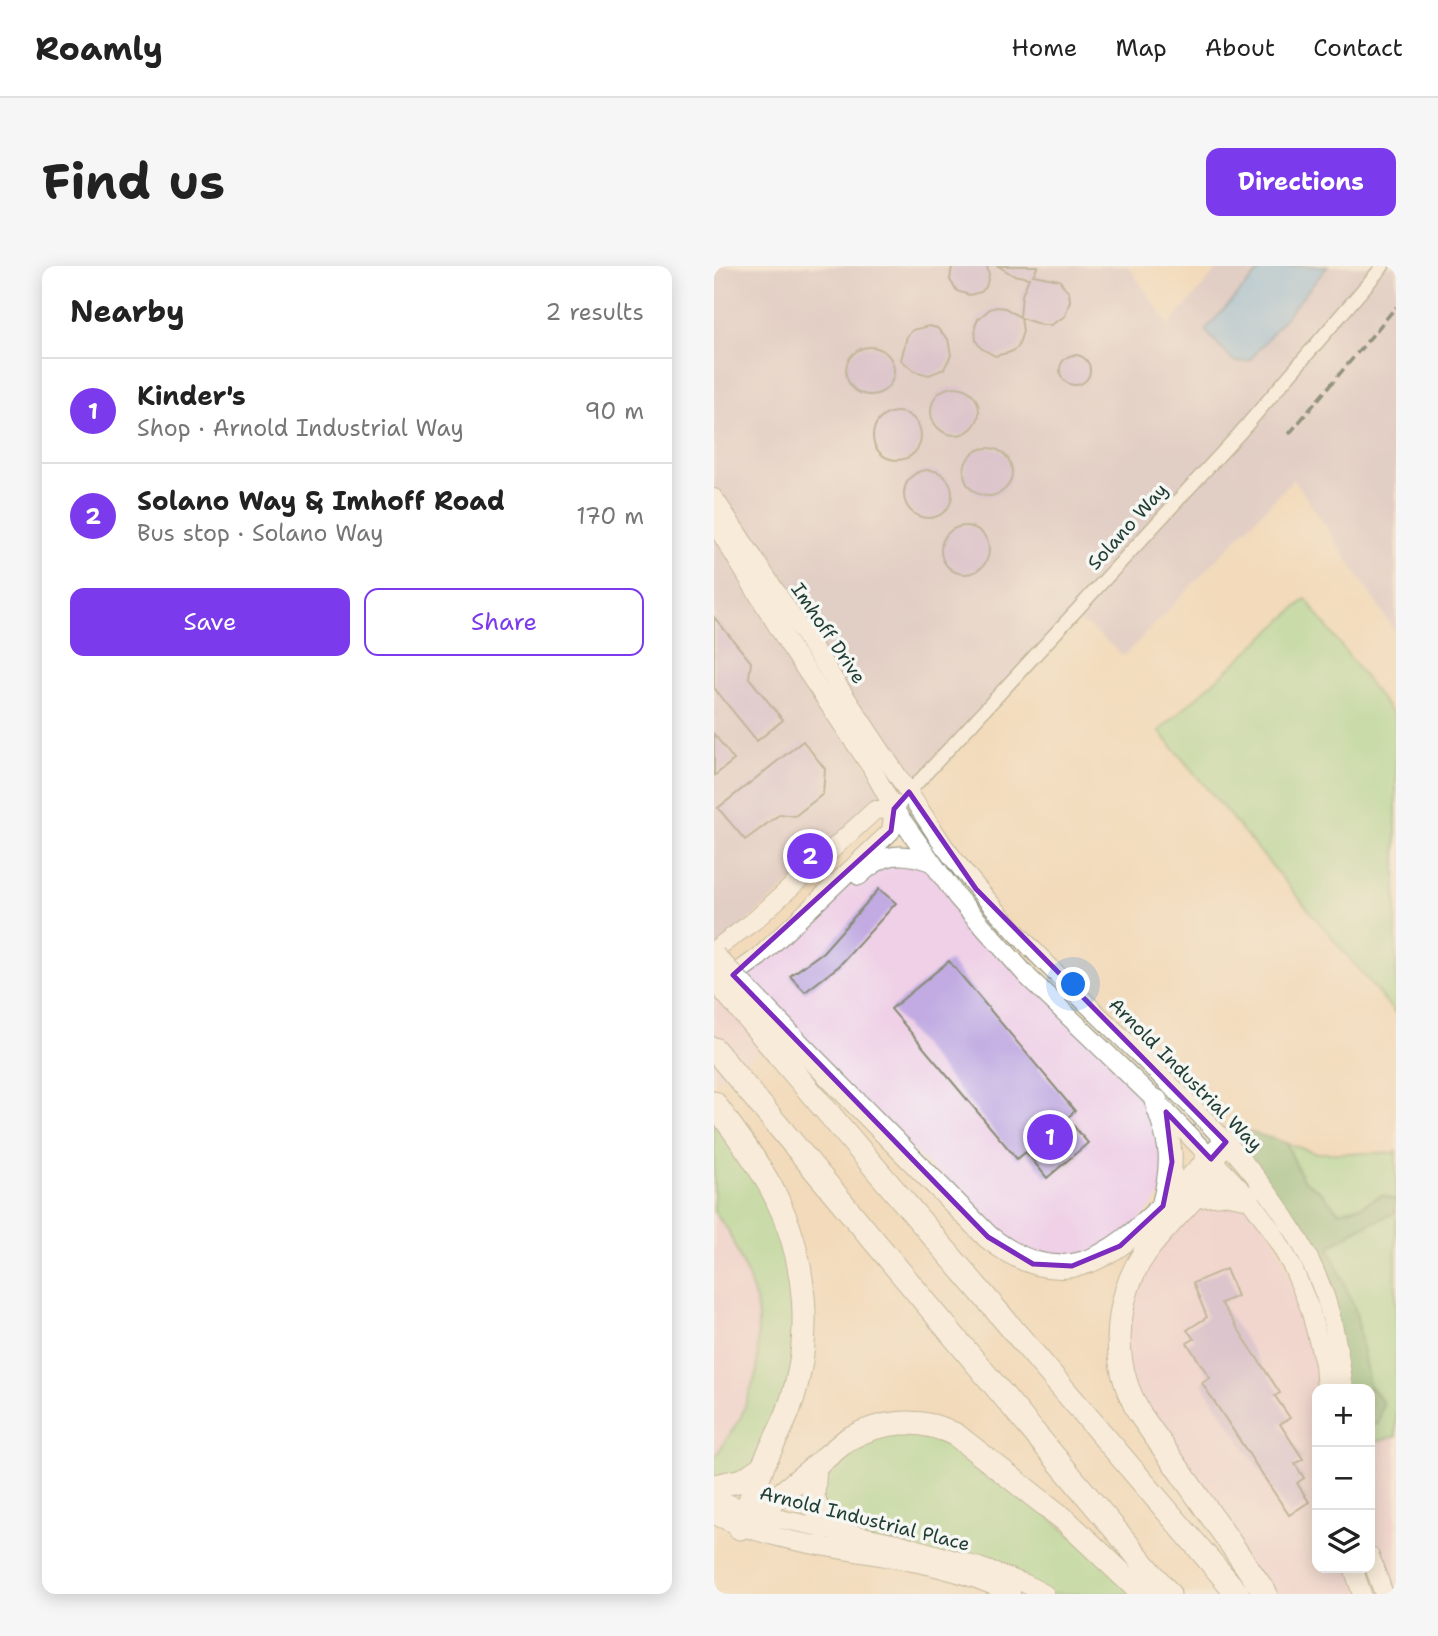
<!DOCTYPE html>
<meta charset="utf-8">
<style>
:root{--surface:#fff;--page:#f6f6f6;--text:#222;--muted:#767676;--line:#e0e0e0;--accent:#7c3aed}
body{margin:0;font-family:"Shantell Sans",sans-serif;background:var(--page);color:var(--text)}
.controls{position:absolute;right:21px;bottom:21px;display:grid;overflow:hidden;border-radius:14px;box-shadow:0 4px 18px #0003}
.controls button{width:63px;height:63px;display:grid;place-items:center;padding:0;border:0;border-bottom:2px solid var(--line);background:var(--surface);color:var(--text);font:35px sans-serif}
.you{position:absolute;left:360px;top:719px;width:24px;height:24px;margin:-18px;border:5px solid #fff;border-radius:50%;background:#1a73e8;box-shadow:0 0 0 10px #1a73e833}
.badge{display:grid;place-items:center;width:46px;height:46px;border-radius:50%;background:var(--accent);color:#fff;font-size:23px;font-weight:700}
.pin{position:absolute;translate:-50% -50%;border:4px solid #fff;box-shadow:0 2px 7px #0006}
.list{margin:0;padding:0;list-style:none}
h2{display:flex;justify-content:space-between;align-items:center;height:91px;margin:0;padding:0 28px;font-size:30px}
h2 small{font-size:23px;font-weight:400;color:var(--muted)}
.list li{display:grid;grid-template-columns:46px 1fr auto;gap:21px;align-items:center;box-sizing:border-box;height:105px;padding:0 28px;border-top:2px solid var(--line)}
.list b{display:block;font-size:26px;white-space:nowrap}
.list p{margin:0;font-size:23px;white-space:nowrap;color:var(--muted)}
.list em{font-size:23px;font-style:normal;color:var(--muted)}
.actions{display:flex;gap:14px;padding:21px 28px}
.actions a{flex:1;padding:16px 0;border:2px solid var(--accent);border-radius:14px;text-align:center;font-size:24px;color:var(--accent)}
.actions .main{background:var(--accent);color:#fff}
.icon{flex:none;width:38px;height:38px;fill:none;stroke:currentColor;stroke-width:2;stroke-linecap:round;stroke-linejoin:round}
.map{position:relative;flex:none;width:682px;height:1328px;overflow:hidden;border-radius:14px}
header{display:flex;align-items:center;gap:42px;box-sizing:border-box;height:98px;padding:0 35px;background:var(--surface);border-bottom:2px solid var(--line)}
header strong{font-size:33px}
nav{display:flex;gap:38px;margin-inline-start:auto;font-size:24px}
.intro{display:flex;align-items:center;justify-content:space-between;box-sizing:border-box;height:168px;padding:0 42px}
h1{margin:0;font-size:49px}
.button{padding:18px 32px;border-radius:14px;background:var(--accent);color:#fff;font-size:24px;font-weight:700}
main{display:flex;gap:42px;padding:0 42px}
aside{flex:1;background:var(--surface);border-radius:14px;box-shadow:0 4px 18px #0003}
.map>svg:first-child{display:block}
.built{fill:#efd0e6}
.industrial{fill:#cdbed2}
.green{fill:#97dc94;stroke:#5b8c64;stroke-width:2}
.forest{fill:#79bc7e;stroke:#4c7c59;stroke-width:2}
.water{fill:#78b8ec;stroke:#4c7a90;stroke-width:2}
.building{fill:#c1abe2}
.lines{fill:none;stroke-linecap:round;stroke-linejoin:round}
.street-casing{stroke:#888c77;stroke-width:15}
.secondary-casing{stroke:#888c77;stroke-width:20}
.highway-casing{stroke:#888c77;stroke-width:25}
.street{stroke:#fff;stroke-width:12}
.secondary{stroke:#fff;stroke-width:18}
.highway{stroke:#fff;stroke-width:23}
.rail{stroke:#1f3d34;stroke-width:3.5;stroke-dasharray:10 5;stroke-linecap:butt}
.highway-bridge-casing{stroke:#888c77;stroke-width:25;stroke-linecap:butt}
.highway-bridge{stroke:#fff;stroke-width:23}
.marked{fill:none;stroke:#7b2cbf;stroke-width:5;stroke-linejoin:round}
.labels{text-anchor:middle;stroke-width:7;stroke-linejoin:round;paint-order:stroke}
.street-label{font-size:19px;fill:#1f3d34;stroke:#f6f6f2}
</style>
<header>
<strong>Roamly</strong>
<nav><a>Home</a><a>Map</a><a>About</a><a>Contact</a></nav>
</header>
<div class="intro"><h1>Find us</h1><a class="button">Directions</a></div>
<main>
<aside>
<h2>Nearby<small>2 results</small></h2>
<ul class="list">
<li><span class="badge">1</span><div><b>Kinder's</b><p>Shop · Arnold Industrial Way</p></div><em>90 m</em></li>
<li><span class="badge">2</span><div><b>Solano Way &amp; Imhoff Road</b><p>Bus stop · Solano Way</p></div><em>170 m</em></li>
</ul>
<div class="actions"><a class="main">Save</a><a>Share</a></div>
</aside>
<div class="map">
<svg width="682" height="1328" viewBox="0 0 682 1328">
<rect width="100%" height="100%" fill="#f6f6f2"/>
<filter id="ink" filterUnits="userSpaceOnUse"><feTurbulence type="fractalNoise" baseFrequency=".0143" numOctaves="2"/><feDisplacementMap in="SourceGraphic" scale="14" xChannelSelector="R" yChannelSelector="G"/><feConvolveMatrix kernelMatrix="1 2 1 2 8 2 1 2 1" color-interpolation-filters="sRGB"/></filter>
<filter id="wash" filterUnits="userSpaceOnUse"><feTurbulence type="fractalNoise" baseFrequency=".00686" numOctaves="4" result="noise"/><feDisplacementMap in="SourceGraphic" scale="28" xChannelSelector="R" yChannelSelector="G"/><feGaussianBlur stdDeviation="1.57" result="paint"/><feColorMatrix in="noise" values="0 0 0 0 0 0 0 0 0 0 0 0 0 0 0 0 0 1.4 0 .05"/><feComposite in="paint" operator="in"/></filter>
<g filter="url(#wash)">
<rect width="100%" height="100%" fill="#f2daba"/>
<!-- built -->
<path class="built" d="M198,589L442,835L454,920L406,980L319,998L74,767L0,816V723L92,657L161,596Z
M483,930L534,931L557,963L610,1098L603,1123V1302H639L648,1328H552L412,1117L418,1012Z
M0,946L14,964L34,1011L42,1035L44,1053L43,1105L27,1151L0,1193Z
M682,1170V1328H670L656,1290V1177Z"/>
<!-- industrial -->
<path class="industrial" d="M0,0H414L455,59L506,0H682V367L580,213L410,390L374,360L356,353L195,526L0,232Z
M0,256L180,543L161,544L0,684Z"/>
<!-- green -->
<path class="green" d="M592,333L682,453V748L445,465Z
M0,837L62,932L90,1066L48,1201L0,1220V1193L27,1151L43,1106L44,1053L42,1035L34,1011L14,964L0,946Z
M572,877L601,887H680L682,885V934L668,929L647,940L625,946L606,925L589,914Z
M682,943V1170L656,1177V1160L664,1158L669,1137L655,1119L647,1084L615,981L642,964L680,947Z
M224,1160L429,1328H331L110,1261L101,1202L134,1173Z"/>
<!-- forest -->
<path class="forest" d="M525,862L572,877L589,914L606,925L625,946L647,940L668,929L682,934L680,947L642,964L615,981L642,1046L655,1119L669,1137L664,1158L656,1160V1123H630L624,1079L583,971L512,876Z"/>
<!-- water -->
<path class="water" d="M550,0H614L536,94L528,96L519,95L491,64Z"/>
<g id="blocks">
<!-- building -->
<path class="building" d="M238,0H273L275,9L272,21L267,26L255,29L243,25L236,14Z
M284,0H324L319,9L345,14L355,27L356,35L351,50L337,59H328L307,52L309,65L304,81L297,86L281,90L267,82L262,75L261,60L264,53L276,43L283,41L291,42L306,51L308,29L315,12L299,9Z
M215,60L223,62L234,73L237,89L230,103L215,109L200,105L187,94L193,70L199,64Z
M132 105a24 24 0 1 1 48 0a24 24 0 1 1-48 0Z
M346 104a15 15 0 1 1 30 0a15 15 0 1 1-30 0Z
M217 145a24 24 0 1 1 48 0a24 24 0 1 1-48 0Z
M159 170a24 24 0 1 1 48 0a24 24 0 1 1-48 0Z
M250 206a24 24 0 1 1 48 0a24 24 0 1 1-48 0Z
M190 228a24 24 0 1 1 48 0a24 24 0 1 1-48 0Z
M227 284a24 24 0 1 1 48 0a24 24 0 1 1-48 0Z
M0,351L37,396L35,412L69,454L43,475L0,422Z
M0,468L20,494L0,510Z
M89,475L111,503L109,528L81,550L66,548L31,574L4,542Z
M165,623L182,637L125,700L91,726L76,710L109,686Z
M235,695L361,845L353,852L374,877L333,912L312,886L303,893L177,743Z
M512,1003L523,1030L507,1037L566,1127L561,1130L576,1152L566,1158L589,1193L581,1198L590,1212L583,1217L595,1236L575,1249L488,1117L496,1112L473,1077L480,1073L473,1064L493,1051L479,1017Z"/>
</g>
</g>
<g filter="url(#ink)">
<use href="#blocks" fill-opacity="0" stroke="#888c77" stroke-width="2"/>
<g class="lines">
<!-- street casing -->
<g class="street-casing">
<path id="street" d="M195,526L525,168L669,0"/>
</g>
<!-- secondary casing -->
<g class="secondary-casing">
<path id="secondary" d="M0,232L230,580C289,660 362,727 433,796C503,865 577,935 611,1030C621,1060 626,1092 630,1123
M0,256L75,379L157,501L180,543L243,631L314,711L442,835L534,931L557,963L579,1002L596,1043L610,1098L612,1123
M145,610C169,588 185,584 217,596
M0,684L40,655L161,544L180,543
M10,716L45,691L177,565L180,543L183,539
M0,1232L42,1248L183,1277L265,1301L312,1318L331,1328
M0,1249C93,1293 208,1281 297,1328
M656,1290L670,1328
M639,1302L648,1328"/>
</g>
<!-- highway casing -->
<g class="highway-casing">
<path id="highway" d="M81,775L274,971C346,1028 395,995 451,938C471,918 492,898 512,876
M0,783L455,1328
M64,788L524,1328
M442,835C458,878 461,895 449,940
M0,837C22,868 45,897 62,931C94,996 99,1075 75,1143C68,1163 56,1182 48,1202C40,1221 34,1242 26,1262
M503,903C482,932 455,955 433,984C406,1020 398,1075 412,1117C415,1127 420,1137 425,1147L552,1328
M483,930L512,927L534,931
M101,1202L99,1230L110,1261
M0,1220L29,1214L48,1201
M26,1262L134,1173C167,1155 207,1150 242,1169L351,1254L429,1328"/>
</g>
<!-- street -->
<use href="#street" class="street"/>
<!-- secondary -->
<use href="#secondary" class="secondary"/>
<!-- highway -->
<use href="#highway" class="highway"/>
<!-- rail -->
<path class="rail" d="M575,168L682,41"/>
<!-- highway-bridge casing -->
<g class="highway-bridge-casing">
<path id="highway-bridge" d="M0,691L81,775
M0,711L64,788"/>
</g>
<!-- highway-bridge -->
<use href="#highway-bridge" class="highway-bridge"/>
</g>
</g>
<!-- marked area -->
<path d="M0 0H682V1328H0ZM195,526L262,623L512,876L497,893L452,846L458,896L449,940L406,980L358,1000L319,998L274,971L19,709L177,565L180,543Z" fill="#f2daba" fill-opacity=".55" fill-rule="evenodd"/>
<path class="marked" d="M195,526L262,623L512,876L497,893L452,846L458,896L449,940L406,980L358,1000L319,998L274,971L19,709L177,565L180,543Z"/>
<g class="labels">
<!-- street labels -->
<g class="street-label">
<text transform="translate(413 260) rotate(-48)" y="7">Solano Way</text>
<text transform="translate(115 367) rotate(56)" y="7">Imhoff Drive</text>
<text transform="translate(472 808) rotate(45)" y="7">Arnold Industrial Way</text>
<text transform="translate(151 1252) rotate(14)" y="7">Arnold Industrial Place</text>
</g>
</g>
</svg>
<div class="controls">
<button>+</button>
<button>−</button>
<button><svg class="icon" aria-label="layers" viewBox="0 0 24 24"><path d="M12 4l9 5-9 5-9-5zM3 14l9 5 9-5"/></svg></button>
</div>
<div class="you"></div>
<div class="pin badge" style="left:336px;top:871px">1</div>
<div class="pin badge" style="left:96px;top:590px">2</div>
</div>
</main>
